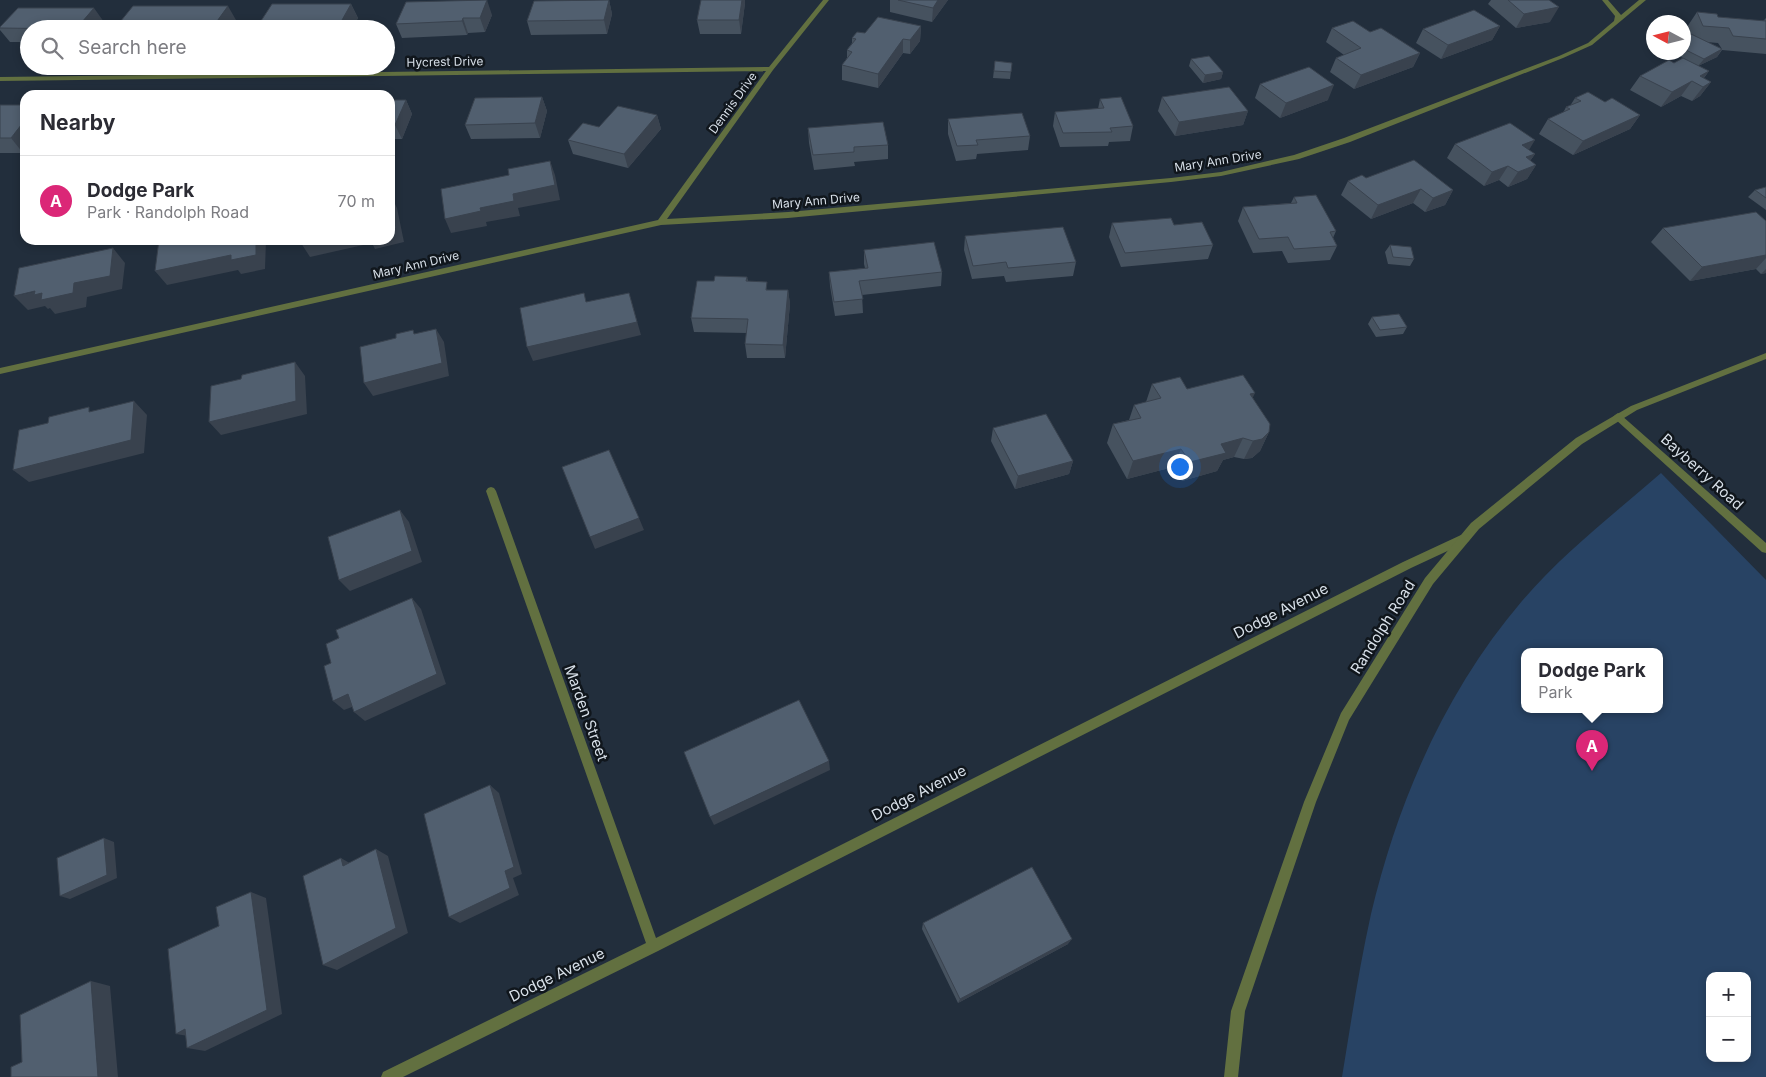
<!DOCTYPE html>
<meta charset="utf-8">
<style>
:root{--surface:#fff;--page:#f2f2f3;--text:#2b2b33;--muted:#7c7c81;--line:#e1e1e2;--accent:#db2777}
body{margin:0;font-family:Inter,sans-serif;background:var(--page);color:var(--text)}
.controls{position:absolute;right:15px;bottom:15px;display:grid;overflow:hidden;border-radius:10px;box-shadow:0 2px 8px #0003}
.controls button{width:45px;height:45px;display:grid;place-items:center;padding:0;border:0;border-bottom:1px solid var(--line);background:var(--surface);color:var(--text);font:25px sans-serif}
.compass{position:absolute;left:1646px;top:15px;width:45px;height:45px;border-radius:50%;background:var(--surface);box-shadow:0 2px 8px #0003;rotate:277deg}
.you{position:absolute;left:1179px;top:466px;width:18px;height:18px;margin:-12px;border:4px solid #fff;border-radius:50%;background:#1a73e8;box-shadow:0 0 0 8px #1a73e833}
.badge{display:grid;place-items:center;width:32px;height:32px;border-radius:50%;background:var(--accent);color:#fff;font-size:16px;font-weight:700}
.pin{position:absolute;translate:-50% -41px;filter:drop-shadow(0 1px 2px #0008)}
.pin::after{content:'';position:absolute;top:26px;width:18px;height:15px;background:inherit;clip-path:polygon(0 0,100% 0,50% 100%)}
.popup{position:absolute;left:1521px;top:648px;width:142px;height:65px;box-sizing:border-box;display:grid;place-content:center;border-radius:10px;background:var(--surface);filter:drop-shadow(0 1px 4px #0005);font-size:16px;white-space:nowrap;color:var(--muted)}
.popup b{font-size:19px;color:var(--text)}
.popup::after{content:'';position:absolute;left:50%;top:100%;margin-left:-10px;border:10px solid transparent;border-top-color:var(--surface)}
.list{margin:0;padding:0;list-style:none}
h2{display:flex;justify-content:space-between;align-items:center;height:65px;margin:0;padding:0 20px;font-size:21px}
h2 small{font-size:16px;font-weight:400;color:var(--muted)}
.list li{display:grid;grid-template-columns:32px 1fr auto;gap:15px;align-items:center;box-sizing:border-box;height:90px;padding:0 20px;border-top:1px solid var(--line)}
.list b{display:block;font-size:19px;white-space:nowrap}
.list p{margin:0;font-size:16px;white-space:nowrap;color:var(--muted)}
.list em{font-size:16px;font-style:normal;color:var(--muted)}
.icon{flex:none;width:28px;height:28px;fill:none;stroke:currentColor;stroke-width:2;stroke-linecap:round;stroke-linejoin:round}
.map{position:relative;flex:none;width:1766px;height:1077px;overflow:hidden}
.search{position:absolute;background:var(--surface);box-shadow:0 2px 8px #0003;left:20px;top:20px;width:375px;height:55px;display:flex;align-items:center;gap:12px;box-sizing:border-box;padding:0 18px;border-radius:28px;color:var(--muted);font-size:19px}
.panel{position:absolute;background:var(--surface);box-shadow:0 2px 8px #0003;left:20px;top:90px;width:375px;height:155px;border-radius:15px}
.map>svg:first-child{display:block}
.green{fill:#284364;fill-rule:evenodd}
.lines{fill:none;stroke-linecap:round;stroke-linejoin:round}
.minor{fill:#627040;fill-rule:evenodd}
.tertiary{fill:#627040;fill-rule:evenodd}
.wall{fill:#46525f;fill-rule:evenodd}
.shaded-wall{fill:#39424e}
.building{fill:#515f6f;stroke:#39424e}
.labels{text-anchor:middle;stroke-width:5;stroke-linejoin:round;paint-order:stroke}
.far-street-label{font-size:12px;fill:#d7dfe8;stroke:#10161c}
.street-label{font-size:15px;fill:#d7dfe8;stroke:#10161c}
</style>
<div class="map">
<svg width="1766" height="1077" viewBox="0 0 1766 1077">
<rect width="100%" height="100%" fill="#222e3c"/>
<!-- green -->
<path class="green" d="M1661,473L1766,580V1077H1342C1351,1022 1359,968 1371,914C1398,800 1446,690 1522,601C1563,553 1614,514 1661,473ZM1524,652H1660V710H1524ZM1710,976H1747V1058H1710Z"/>
<g class="lines">
<!-- minor -->
<path class="minor" d="M823,0H829L773,70L667,219L788,212L1171,178L1221,172L1294,155L1344,138L1559,56L1588,43L1614,21L1615,16L1602,0H1608L1621,15L1639,0H1646L1592,45L1563,58L1350,142L1299,159L1221,176L1171,182L788,218L661,225L0,374V368L658,220L766,71L0,81V77L769,67Z
M1618,413L1621,415L1766,543V553L1762,552L1615,419L1613,417L1615,415Z
M491,487L494,488L496,491L656,938L1403,562L1461,535H1469L1470,538L1469,541L1411,568L658,951L403,1077H381L383,1072L646,943L486,491L488,488Z"/>
<!-- tertiary -->
<path class="tertiary" d="M1766,353V359L1637,410L1582,444L1479,529L1433,584L1349,720L1316,802L1245,1011L1238,1077H1224L1231,1011L1304,802L1341,713L1425,578L1471,523L1576,438L1631,406Z"/>
</g>
<!-- wall -->
<path class="wall" d="M609,0L612,14L607,34L531,35L527,21Z
M890,0H948L932,22L890,12Z
M1491,0H1549L1550,22L1516,28L1488,4Z
M745,3L741,34H700L697,20Z
M351,4L358,18L352,29H261L259,24Z
M1697,12L1718,17L1763,21L1766,18V54L1722,50L1717,57L1698,66L1709,71L1704,78L1711,82L1700,96L1692,101L1681,96L1661,107L1630,90L1640,76L1674,63L1683,58L1671,52H1684V38L1690,34L1687,27ZM1706,42L1718,43L1722,49Z
M492,15L485,32L468,33L467,35L402,38L396,24Z
M236,20L230,29H117L116,27Z
M104,22L98,29H29V42H10L0,30V27Z
M921,26L920,41L910,54L903,53L878,88L842,80V65L847,58V50L852,43V38L865,33Z
M1500,26L1492,40L1441,59L1416,43L1423,29Z
M1332,28L1370,32L1420,53L1413,67L1354,89L1330,72L1336,58L1344,55L1326,42Z
M1191,59L1223,72L1221,79L1203,83L1189,66Z
M995,61L1012,63L1010,79L993,78Z
M1260,84L1328,100L1280,118L1255,98Z
M542,97L547,111L540,138L471,139L465,125Z
M1162,97L1248,111L1243,125L1175,136L1158,111Z
M1575,98L1605,102L1640,115L1630,129L1573,155L1539,134L1548,119L1563,113L1566,107L1570,106Z
M1100,99L1133,126L1130,141L1109,142L1108,146L1060,147L1053,126L1055,112L1098,109Z
M390,100H406L412,114L402,139H390Z
M0,105L23,153H0Z
M657,115L661,129L628,168L573,154L568,140L599,127Z
M948,119L1030,136L1028,150L977,154L976,159L956,161L948,134Z
M808,128L888,145V159L854,162L855,166L814,170L809,143Z
M1455,144L1529,150L1535,154L1530,161L1536,165L1527,179L1508,187L1499,180L1484,186L1447,158Z
M1366,178L1453,190L1445,205L1425,212L1413,203L1371,219L1341,195L1348,181Z
M1766,187V210L1748,197L1755,190Z
M1294,197L1336,231L1333,238L1337,246L1330,260L1288,263L1282,251L1253,253L1238,221L1243,207L1291,203Z
M1766,221V273L1761,274L1756,269L1690,281L1651,242L1663,228Z
M1112,223L1174,225L1213,245L1208,259L1121,267L1109,237Z
M965,236L1076,262L1073,276L1006,282L1004,276L972,279L964,250Z
M1390,245L1414,259L1410,266L1388,264L1385,252Z
M864,250L942,272L941,286L862,295L863,313L835,316L830,286L829,272L865,268L864,264Z
M747,277L748,281L768,290H788L790,304L785,358H747L745,344L747,333L694,332L691,318L714,281Z
M1372,317L1407,327L1403,334L1376,337L1368,324Z
M1152,384L1253,398L1269,432L1260,451L1252,458L1244,459L1234,457L1223,460L1217,471L1182,481L1173,467L1127,479L1107,443L1113,424L1129,420L1134,405L1146,402Z
M993,428L1073,461L1069,474L1015,489L991,441Z
M923,923L1068,944L958,1003L922,929Z"/>
<!-- shaded-wall -->
<path class="shaded-wall" d="M487,0L492,15L485,32L480,18Z
M609,0L612,14L607,34L604,20Z
M742,0H745V3L741,34L739,20Z
M938,0H948L932,22L933,8Z
M351,4L358,18L352,29H337Z
M228,6L236,20L230,29H218L215,24Z
M1559,7L1550,22L1516,28L1524,14Z
M94,8L104,22L98,29H76Z
M463,18L468,33L467,35L462,21Z
M186,24L189,29H185L184,27Z
M921,26L920,41L910,54V40Z
M1500,26L1492,40L1441,59L1448,45Z
M903,39V53L878,88V74Z
M1722,49L1717,57L1698,66L1704,59Z
M1420,53L1413,67L1354,89L1361,75Z
M1709,71L1698,85L1700,76Z
M1223,72L1221,79L1203,83L1205,75Z
M1692,81L1681,96L1661,107L1672,92Z
M1711,82L1700,96L1692,101L1703,87Z
M1334,85L1328,100L1280,118L1286,103Z
M542,97L547,111L540,138L535,123Z
M406,100L412,114L402,139L395,125Z
M1248,111L1243,125L1175,136L1179,122Z
M657,115L661,129L628,168L624,154Z
M1640,115L1630,129L1573,155L1583,141Z
M25,120V150L23,153L11,138Z
M1535,140L1526,155L1522,145Z
M1535,154L1525,168L1526,157Z
M550,161L555,175L560,200L518,208L520,216L486,222L487,226L451,233L445,219L513,194Z
M1536,165L1527,179L1508,187L1518,172Z
M1508,166L1499,180L1484,186L1492,172Z
M1421,189L1413,203L1371,219L1378,205Z
M1453,190L1445,205L1425,212L1433,198Z
M390,194L397,208L404,242L375,249L372,243L310,257L301,243L315,240H390Z
M256,240H266L265,269L241,274L238,270L167,285L155,271Z
M113,248L125,263L122,289L87,297L86,307L55,314L50,308L48,309L45,306L28,310L14,296L74,283Z
M1766,255V258L1756,269L1690,281L1702,267Z
M1766,269V273L1761,274Z
M788,290L790,304L785,358L783,345Z
M629,293L641,335L533,361L527,347Z
M436,329L444,342L449,376L373,396L364,383Z
M295,362L305,376L307,414L221,435L209,422Z
M1255,393L1246,412L1250,394Z
M134,401L147,415L144,453L29,482L13,470Z
M1269,432L1260,451L1252,458L1244,459L1253,441Z
M1243,438L1234,457L1223,460L1217,471L1182,481L1190,462L1221,444Z
M1181,449L1173,467L1127,479L1133,461Z
M1073,461L1069,474L1015,489L1018,476Z
M400,510L409,522L422,562L350,591L339,580Z
M639,518L644,530L595,549L590,537Z
M412,598L421,609L446,684L365,721L354,712Z
M348,694L360,704L344,710L333,701Z
M829,761L830,770L714,825L710,817Z
M490,785L499,793L522,874L513,878L519,895L460,923L449,917L505,871Z
M104,838L114,842L117,878L70,899L60,896Z
M376,849L388,856L408,933L337,970L323,965Z
M341,858L353,865L343,866Z
M251,892L266,898L282,1014L205,1051L187,1048Z
M1072,939L1068,944L958,1003L960,999Z
M91,981L110,986L118,1077H98Z
M185,1029L194,1037L176,1034Z"/>
<!-- building -->
<path class="building" d="M487,0L480,18H463L462,21L396,24L406,2Z
M609,0L604,20L527,21L534,1Z
M701,0H742L739,20H697Z
M898,0H938L933,8Z
M1508,0H1549L1559,7L1524,14Z
M272,4H351L337,29H314L317,24H259Z
M133,6H228L215,24H186L184,27H116Z
M18,8H94L76,29L0,28V27Z
M1474,10L1500,26L1448,45L1423,29Z
M1697,12L1717,14L1718,17L1766,21V39L1733,36L1729,28L1703,26Z
M878,17L921,26L910,40L903,39L878,74L842,65L852,52L847,50L856,39L852,38L857,32L865,33Z
M1353,21L1370,32L1381,28L1420,53L1361,75L1336,58L1361,48L1332,28Z
M1691,34L1722,49L1704,59L1684,49V38Z
M1209,56L1223,72L1205,75L1191,59Z
M1683,58L1709,71L1700,76L1711,82L1703,87L1692,81L1672,92L1640,76L1669,60L1674,63Z
M995,61L1012,63L1011,72L994,71Z
M1309,67L1334,85L1286,103L1260,84Z
M1229,87L1248,111L1179,122L1162,97Z
M1588,92L1605,102L1612,98L1640,115L1583,141L1548,119L1570,109L1566,107L1581,101L1575,98Z
M542,97L535,123L465,125L475,98Z
M1121,97L1133,126L1110,128L1112,132L1063,133L1055,112L1104,108L1100,99Z
M390,100H406L395,125H390Z
M0,105H25V115L23,117H25V120L11,138H0Z
M618,106L657,115L624,154L568,140L583,123L599,127Z
M1022,113L1030,136L976,140L978,145L957,146L948,119Z
M883,122L888,145L854,147V152L813,155L808,128Z
M1510,123L1535,140L1522,145L1535,154L1526,157L1536,165L1518,172L1508,166L1492,172L1455,144Z
M1414,160L1453,190L1433,198L1421,189L1378,205L1348,181L1362,175L1366,178Z
M550,161L555,185L513,194L514,201L480,208L481,211L445,219L441,189L509,175L508,169Z
M1766,187V198L1755,190Z
M390,194L396,228L390,229Z
M1316,195L1336,231L1330,232L1337,246L1294,249L1288,237L1259,239L1243,207L1297,203L1294,197Z
M1756,212L1766,221V255L1702,267L1663,228Z
M1171,218L1174,225L1202,222L1213,245L1125,253L1112,223Z
M1063,227L1076,262L1008,268L1006,262L973,266L965,236Z
M159,240H256V255L231,260V255L155,271Z
M301,240H315L301,243Z
M934,242L942,272L859,281L863,299L834,302L829,272L868,268L864,250Z
M1390,245L1411,247L1414,259L1393,257Z
M113,248L110,276L74,283L73,293L41,300L42,293L34,295L35,291L14,296L19,268Z
M715,276L747,277L746,281L767,282L766,290H788L783,345L745,344L748,319L691,318L697,281H714Z
M584,293L586,302L629,293L637,322L527,347L520,308Z
M1399,314L1407,327L1380,330L1372,317Z
M436,329L442,363L364,383L360,347L396,338V334L413,330L414,334Z
M295,362L296,401L209,422L211,386L241,379L242,375Z
M1243,375L1255,393L1250,394L1270,424L1269,432L1262,439L1253,441L1243,438L1221,444L1226,453L1190,462L1181,449L1133,461L1113,424L1141,418L1134,405L1161,398L1152,384L1180,377L1187,389Z
M134,401L131,440L13,470L19,430L48,423L49,417L89,407V412Z
M1046,414L1073,461L1018,476L993,428Z
M609,450L639,518L590,537L562,467Z
M400,510L412,551L339,580L328,537Z
M412,598L437,674L354,712L348,694L333,701L324,666L331,663L326,644L339,638L336,630Z
M799,700L829,761L710,817L684,752Z
M490,785L514,867L505,871L510,888L449,917L424,814Z
M104,838L107,875L60,896L57,858Z
M376,849L396,928L323,965L303,876L341,858L343,866Z
M1032,867L1072,939L960,999L923,923Z
M251,892L267,1010L187,1048L185,1029L176,1034L168,949L219,926L216,907Z
M91,981L98,1077H11V1067L22,1062L20,1015Z"/>
<g class="labels">
<!-- far-street labels -->
<g class="far-street-label">
<text transform="translate(445 62) rotate(-1)" y="4">Hycrest Drive</text>
<text transform="translate(733 103) rotate(-54)" y="4">Dennis Drive</text>
<text transform="translate(1218 161) rotate(-9)" y="4">Mary Ann Drive</text>
<text transform="translate(816 201) rotate(-5)" y="4">Mary Ann Drive</text>
<text transform="translate(416 265) rotate(-13)" y="4">Mary Ann Drive</text>
</g>
<!-- street labels -->
<g class="street-label">
<text transform="translate(1702 472) rotate(42)" y="5">Bayberry Road</text>
<text transform="translate(1281 611) rotate(-27)" y="5">Dodge Avenue</text>
<text transform="translate(1383 627) rotate(-58)" y="5">Randolph Road</text>
<text transform="translate(586 713) rotate(70)" y="5">Marden Street</text>
<text transform="translate(919 793) rotate(-27)" y="5">Dodge Avenue</text>
<text transform="translate(557 975) rotate(-26)" y="5">Dodge Avenue</text>
</g>
</g>
</svg>
<div class="controls">
<button>+</button>
<button>−</button>
</div>
<svg class="compass" viewBox="-18 -18 36 36"><path d="M0-13l5 13h-10z" fill="#e53935"/><path d="M0 13l5-13h-10z" fill="#7c7c81"/></svg>
<div class="you"></div>
<div class="pin badge" style="left:1592px;top:771px">A</div>
<div class="popup"><b>Dodge Park</b>Park</div>
<div class="search"><svg class="icon" aria-label="search" viewBox="0 0 24 24"><circle cx="10" cy="10" r="6"/><path d="M15 15l6 6"/></svg>Search here</div>
<section class="panel">
<h2>Nearby<small></small></h2>
<ul class="list">
<li><span class="badge">A</span><div><b>Dodge Park</b><p>Park · Randolph Road</p></div><em>70 m</em></li>
</ul>
</section>
</div>
